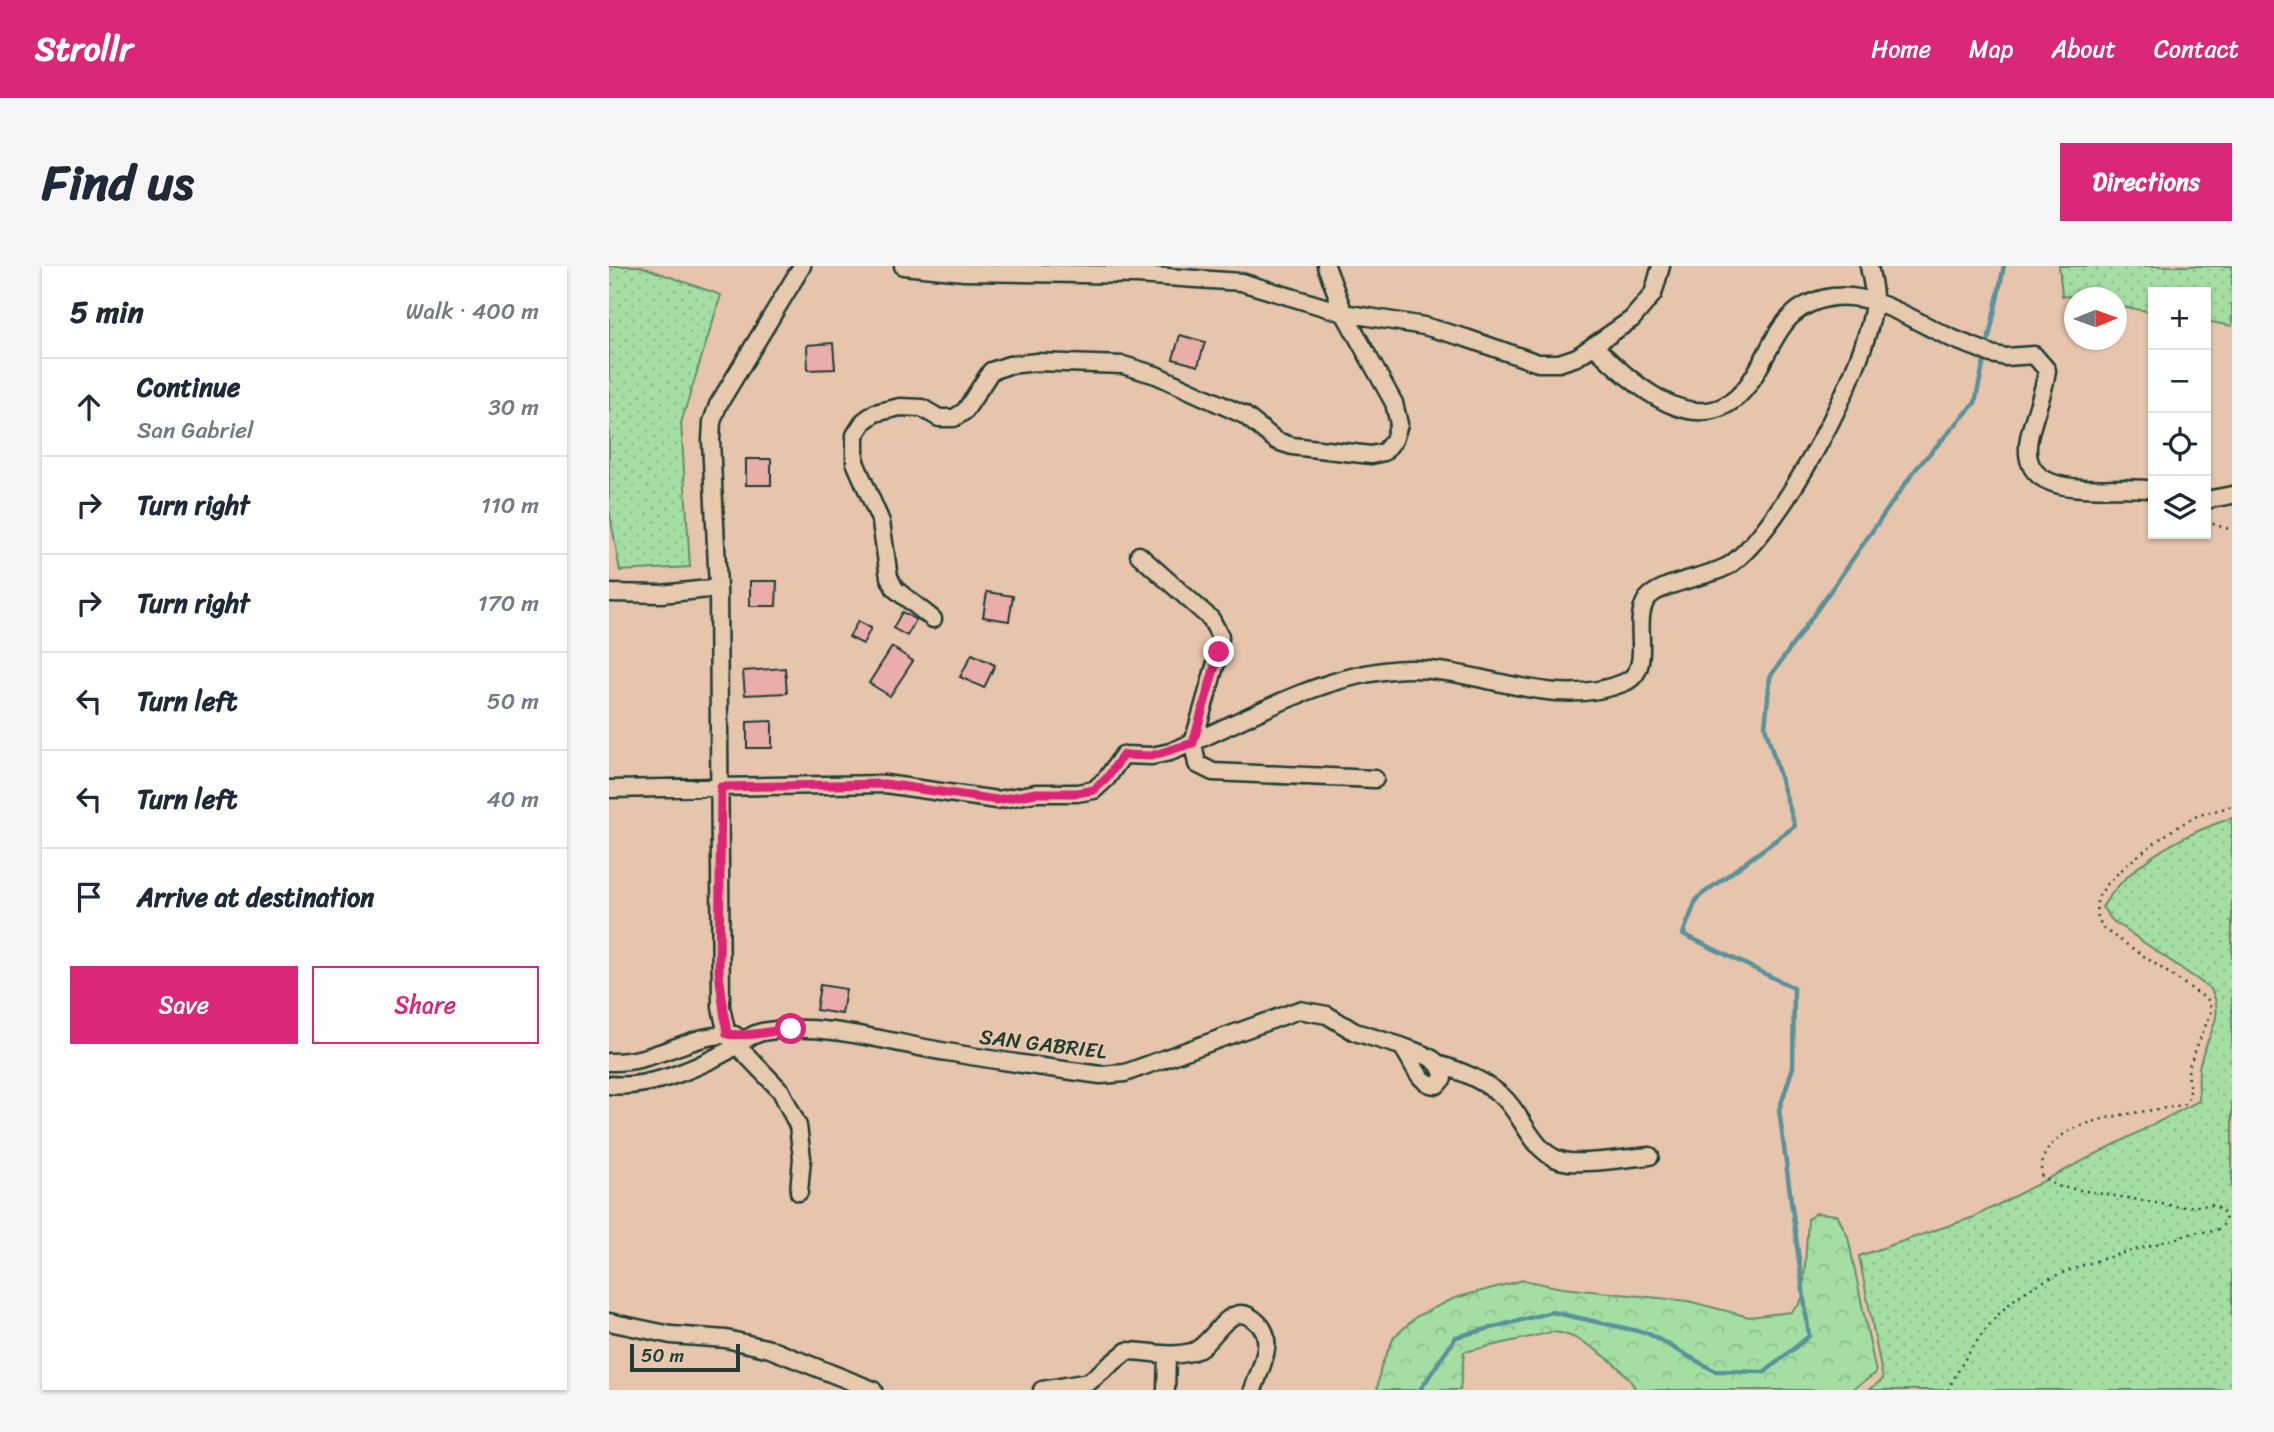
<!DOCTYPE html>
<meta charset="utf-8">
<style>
:root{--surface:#fff;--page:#f6f6f7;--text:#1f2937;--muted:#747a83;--line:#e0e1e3;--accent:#db2777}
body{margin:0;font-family:Sriracha,sans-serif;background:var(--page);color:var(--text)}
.controls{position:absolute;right:21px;top:21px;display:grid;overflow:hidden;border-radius:0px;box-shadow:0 2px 5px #0004}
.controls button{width:63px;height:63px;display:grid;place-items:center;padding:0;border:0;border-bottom:2px solid var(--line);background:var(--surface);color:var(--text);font:35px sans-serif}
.compass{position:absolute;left:1455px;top:21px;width:63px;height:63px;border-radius:50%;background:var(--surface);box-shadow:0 2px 5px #0004;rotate:89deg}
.scale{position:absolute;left:21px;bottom:18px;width:110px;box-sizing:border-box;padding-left:7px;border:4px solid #1f3d34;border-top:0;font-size:19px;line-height:24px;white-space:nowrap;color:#1f3d34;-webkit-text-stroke:5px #e7c9ad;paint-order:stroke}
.stop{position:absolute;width:21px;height:21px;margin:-16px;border:5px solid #db2777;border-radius:50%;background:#fff}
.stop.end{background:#db2777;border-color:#fff;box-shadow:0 2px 7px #0008}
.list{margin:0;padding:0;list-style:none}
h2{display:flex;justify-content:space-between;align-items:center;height:91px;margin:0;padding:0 28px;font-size:30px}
h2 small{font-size:23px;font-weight:400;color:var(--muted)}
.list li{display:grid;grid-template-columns:46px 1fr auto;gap:21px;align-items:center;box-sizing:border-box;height:98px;padding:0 28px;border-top:2px solid var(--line)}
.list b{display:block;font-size:26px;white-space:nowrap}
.list p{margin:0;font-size:23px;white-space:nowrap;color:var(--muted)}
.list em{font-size:23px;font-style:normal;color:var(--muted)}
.actions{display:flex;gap:14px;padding:21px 28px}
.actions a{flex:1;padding:16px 0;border:2px solid var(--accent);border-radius:0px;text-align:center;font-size:24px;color:var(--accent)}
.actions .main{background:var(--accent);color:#fff}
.icon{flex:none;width:38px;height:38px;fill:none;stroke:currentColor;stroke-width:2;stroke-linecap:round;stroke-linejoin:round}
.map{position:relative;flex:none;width:1623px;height:1124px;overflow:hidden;border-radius:0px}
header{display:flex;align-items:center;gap:42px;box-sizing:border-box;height:98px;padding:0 35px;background:var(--accent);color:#fff}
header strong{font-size:33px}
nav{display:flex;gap:38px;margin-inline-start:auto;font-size:24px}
.intro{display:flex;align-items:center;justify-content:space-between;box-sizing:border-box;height:168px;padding:0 42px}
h1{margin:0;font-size:49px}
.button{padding:18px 32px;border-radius:0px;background:var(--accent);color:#fff;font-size:24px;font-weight:700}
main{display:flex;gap:42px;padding:0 42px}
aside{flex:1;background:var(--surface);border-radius:0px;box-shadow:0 2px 5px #0004}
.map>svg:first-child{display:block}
.grass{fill:url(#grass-dots);stroke:#628e6c;stroke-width:2}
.forest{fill:url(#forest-crowns);stroke:#628e6c;stroke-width:2}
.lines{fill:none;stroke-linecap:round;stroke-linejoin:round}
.stream{stroke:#59929b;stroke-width:4.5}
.building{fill:#e9aea9;stroke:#1f3d34;stroke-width:2}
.minor-casing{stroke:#1f3d34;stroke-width:21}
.path{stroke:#1f3d34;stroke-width:2.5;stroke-dasharray:2 5;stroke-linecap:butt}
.minor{stroke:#e7c9ad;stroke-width:16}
.route{stroke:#db2777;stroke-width:9}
.labels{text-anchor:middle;stroke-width:5;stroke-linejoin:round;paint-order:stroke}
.street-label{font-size:21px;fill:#1f3d34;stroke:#e7c9ad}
</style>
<header>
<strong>Strollr</strong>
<nav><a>Home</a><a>Map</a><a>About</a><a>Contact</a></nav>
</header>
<div class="intro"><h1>Find us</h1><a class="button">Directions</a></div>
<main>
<aside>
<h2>5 min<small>Walk · 400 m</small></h2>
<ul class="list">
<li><svg class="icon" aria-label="ahead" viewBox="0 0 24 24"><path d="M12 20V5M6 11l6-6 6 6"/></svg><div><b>Continue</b><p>San Gabriel</p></div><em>30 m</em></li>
<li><svg class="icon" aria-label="right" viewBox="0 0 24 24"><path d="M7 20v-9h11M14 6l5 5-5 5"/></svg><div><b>Turn right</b></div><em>110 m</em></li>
<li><svg class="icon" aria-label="right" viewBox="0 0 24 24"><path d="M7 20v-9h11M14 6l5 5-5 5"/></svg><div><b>Turn right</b></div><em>170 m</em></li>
<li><svg class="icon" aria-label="left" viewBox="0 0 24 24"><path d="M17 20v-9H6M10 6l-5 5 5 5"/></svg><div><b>Turn left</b></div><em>50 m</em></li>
<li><svg class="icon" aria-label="left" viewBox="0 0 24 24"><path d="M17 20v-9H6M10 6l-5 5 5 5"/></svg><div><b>Turn left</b></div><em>40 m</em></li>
<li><svg class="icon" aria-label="arrive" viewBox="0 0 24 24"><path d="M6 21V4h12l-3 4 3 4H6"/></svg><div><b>Arrive at destination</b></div></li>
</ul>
<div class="actions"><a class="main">Save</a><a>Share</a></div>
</aside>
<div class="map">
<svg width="1623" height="1124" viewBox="0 0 1623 1124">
<defs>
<pattern id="grass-dots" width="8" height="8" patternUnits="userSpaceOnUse" patternTransform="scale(1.75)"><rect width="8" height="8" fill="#a5dea3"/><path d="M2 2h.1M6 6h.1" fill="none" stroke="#8ebf8d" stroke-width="1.8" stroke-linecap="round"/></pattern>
<pattern id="forest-crowns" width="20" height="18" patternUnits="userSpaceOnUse" patternTransform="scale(1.75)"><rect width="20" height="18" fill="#a5dea3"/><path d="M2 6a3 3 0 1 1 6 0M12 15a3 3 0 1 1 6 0" fill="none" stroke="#8ebf8d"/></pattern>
</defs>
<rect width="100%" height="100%" fill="#e7c4ac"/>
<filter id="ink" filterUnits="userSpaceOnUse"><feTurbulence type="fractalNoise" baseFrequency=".0143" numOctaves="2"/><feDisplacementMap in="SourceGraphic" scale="14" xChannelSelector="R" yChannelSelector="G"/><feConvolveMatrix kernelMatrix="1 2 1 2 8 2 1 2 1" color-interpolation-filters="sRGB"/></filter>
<g filter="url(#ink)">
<!-- grass -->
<path class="grass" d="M0,0H31L112,29L72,157L81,301L11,305L0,243Z
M1450,0H1623V60L1597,55V26H1544V46L1508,40L1507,32L1453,30Z
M1623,552V1124H1260L1274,1113L1250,990L1365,951L1590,835C1590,824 1589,812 1590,802C1595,772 1618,753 1602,723L1504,655L1493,641C1523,595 1572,569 1623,552Z"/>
<!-- forest -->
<path class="forest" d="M1207,947L1228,949L1239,971L1267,1107L1243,1124H1027C1015,1100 970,1067 943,1066L855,1086L851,1124H768L772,1100L785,1071L808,1050L846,1032L914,1014L953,1022L1079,1035L1140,1051L1182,1046L1190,1039L1194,1030L1199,953Z"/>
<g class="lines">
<!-- stream -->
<path class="stream" d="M1378,81L1395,0
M811,1124L847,1071L943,1046L1038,1067L1106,1105L1156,1106L1200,1070L1170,844L1184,801L1185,722L1074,668L1088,632L1186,560L1156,461L1161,411L1306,204L1366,137L1376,90"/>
</g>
<!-- building -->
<path class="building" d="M571,69L596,76L589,100L564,93Z
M224,77L226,103L199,104L198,79Z
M137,193H162V219H137Z
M141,315H168L167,340H141Z
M378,326L404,330L400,355L374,351Z
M293,346L307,354L298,370L284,362Z
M249,355L262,362L254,378L240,371Z
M283,381L304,395L281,430L260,417Z
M363,388L386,399L375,422L351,411Z
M176,402L178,427L136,429L134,405Z
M163,455V482H138V456Z
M211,719L237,723L233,748L207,744Z"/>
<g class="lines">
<!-- minor casing -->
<g class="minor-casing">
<path id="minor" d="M294,0L355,6L528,9L632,16L735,47L815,60L857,72L929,97H950L968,91L1023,53L1044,28L1052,0
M985,80C1023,117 1092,182 1139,119C1166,82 1168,39 1224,31C1264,26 1303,54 1338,70C1352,77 1368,81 1382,88L1397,91L1425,89L1438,104C1435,128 1425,148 1420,172C1407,242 1509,216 1544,224
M1597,234L1623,229
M530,289L602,353L611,370L610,386L584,477L588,498L604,506L766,513
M0,327L52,328L109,322
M324,353L286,323L280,311L272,256L246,196V169L255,155L266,147L291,141L313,142L330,152H345L356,145L382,105L400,99L428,96L514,99L547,109L635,149L668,175L683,180L762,189L775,186L785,174L790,158L785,137L735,47L717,0
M0,523L276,518L388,534L427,527H468L485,524L498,512L514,489L543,490L561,486C637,455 715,405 799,403C871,402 943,445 1014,417C1046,405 1023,361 1036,336C1045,316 1102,312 1122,298C1174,260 1258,101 1265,37C1266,25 1262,11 1260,0
M0,796C47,798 85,765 126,769
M831,799C853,805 875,815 893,830C916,850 924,893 960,896C986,898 1015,892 1041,890
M0,819C38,823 84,804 117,786C131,778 141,767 159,765C218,756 281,777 338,786C389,795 441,802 492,809L516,807L690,744L718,749L746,766L792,780C804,793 808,819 828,819L834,812C834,791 809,787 792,780
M190,926L193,892L189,860L172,825L118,769L112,741L109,322L102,174L103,156L109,139L193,0
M0,1056L62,1069L117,1073L161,1083L264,1124
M433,1124L480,1116L518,1085C540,1085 561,1092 582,1086C606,1081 620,1026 650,1058C667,1075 650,1105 644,1124
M557,1124L558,1090"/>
</g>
<!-- path -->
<path class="path" d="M1597,256L1623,264
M1339,1124C1356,1090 1382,1049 1414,1027C1460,997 1528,985 1581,968C1597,962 1608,972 1617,954L1613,944L1603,939L1571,941L1447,920L1432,909C1429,848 1535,849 1576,838L1581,829L1579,802L1603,744L1599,734L1495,663C1489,654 1485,643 1489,632C1500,608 1562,562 1586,551C1598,546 1611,544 1623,540"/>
<!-- minor -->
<use href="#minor" class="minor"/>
</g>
</g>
<g class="lines" filter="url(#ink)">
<!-- route -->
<path class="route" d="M182,763C160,765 140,771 118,768L110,707L112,521L276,518L388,534L427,527H468L485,524L498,512L514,489L542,490L584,477L610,386"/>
</g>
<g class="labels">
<!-- street labels -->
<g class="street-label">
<text transform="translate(434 778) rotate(7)" y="7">SAN GABRIEL</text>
</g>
</g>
</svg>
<div class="controls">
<button>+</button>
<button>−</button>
<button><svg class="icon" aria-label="locate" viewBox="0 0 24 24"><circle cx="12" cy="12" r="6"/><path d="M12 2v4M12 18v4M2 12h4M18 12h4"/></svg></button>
<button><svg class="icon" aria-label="layers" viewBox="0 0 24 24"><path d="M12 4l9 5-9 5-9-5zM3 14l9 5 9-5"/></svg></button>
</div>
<svg class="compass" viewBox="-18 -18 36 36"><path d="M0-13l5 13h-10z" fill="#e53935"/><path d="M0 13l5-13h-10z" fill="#747a83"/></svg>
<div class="scale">50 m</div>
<div class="stop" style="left:182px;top:763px"></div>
<div class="stop end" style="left:610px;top:386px"></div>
</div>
</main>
